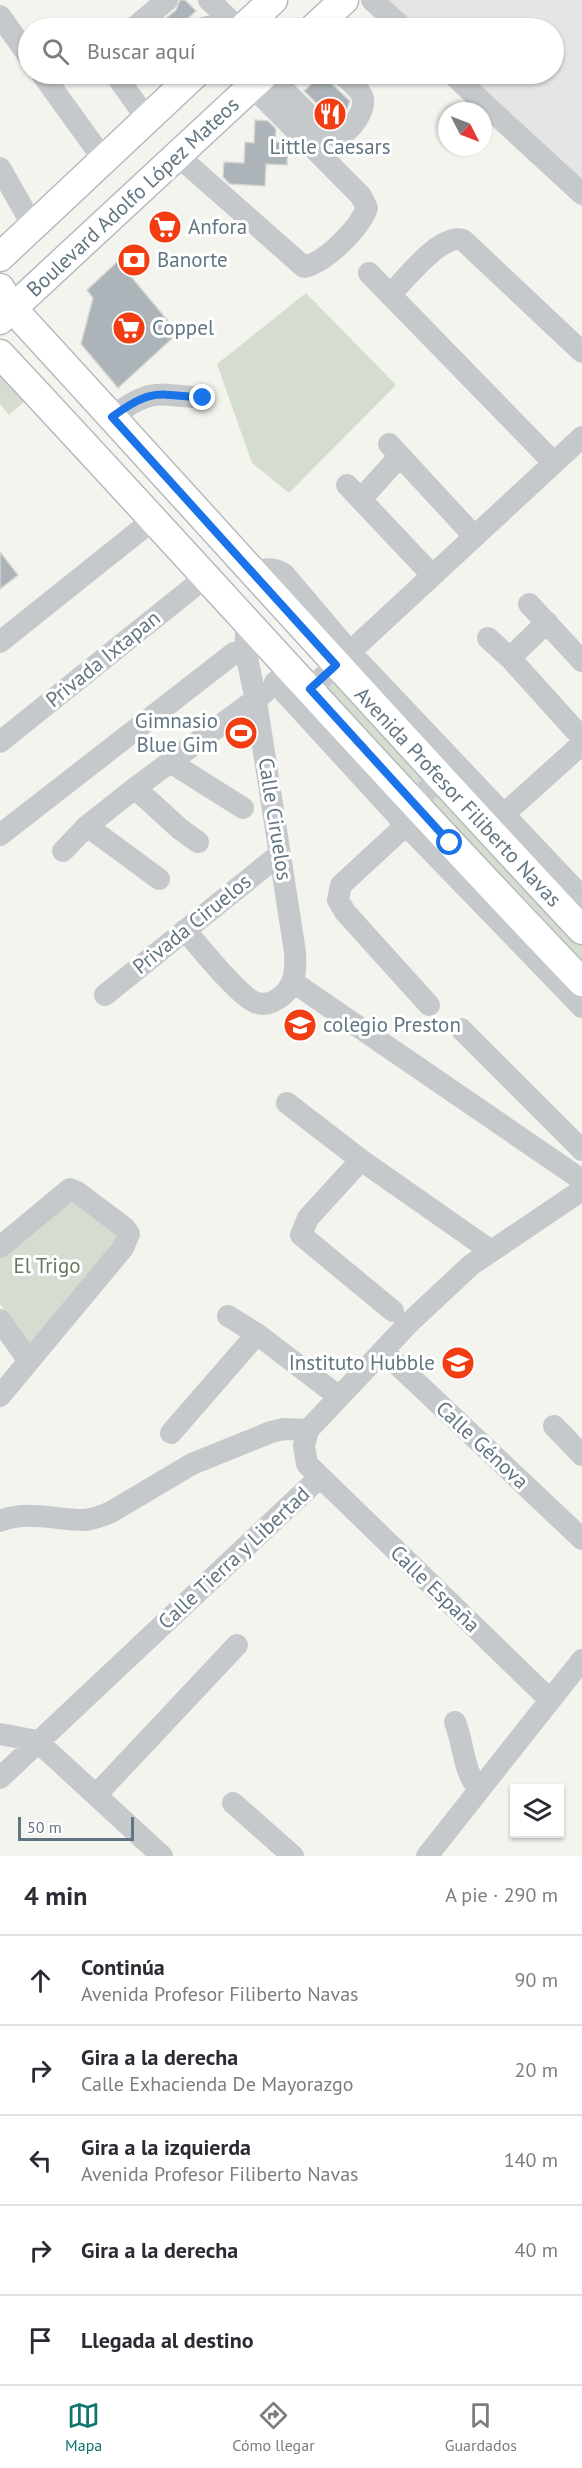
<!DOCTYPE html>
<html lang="es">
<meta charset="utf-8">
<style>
:root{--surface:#fff;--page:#f7f7f7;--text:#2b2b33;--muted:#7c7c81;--line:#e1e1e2;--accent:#0f766e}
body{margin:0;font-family:"PT Sans",sans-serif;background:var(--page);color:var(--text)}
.controls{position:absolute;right:18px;bottom:18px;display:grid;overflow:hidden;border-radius:0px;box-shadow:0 2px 4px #0004}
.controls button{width:54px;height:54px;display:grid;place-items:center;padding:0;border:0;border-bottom:2px solid var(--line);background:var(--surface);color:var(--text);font:30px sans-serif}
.compass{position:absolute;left:438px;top:102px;width:54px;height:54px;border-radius:50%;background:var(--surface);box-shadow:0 2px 4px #0004;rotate:132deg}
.scale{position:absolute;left:18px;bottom:15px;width:116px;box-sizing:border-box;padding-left:6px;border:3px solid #617583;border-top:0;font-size:16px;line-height:21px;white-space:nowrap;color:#617583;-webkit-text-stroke:4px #fff;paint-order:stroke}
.stop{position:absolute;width:18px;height:18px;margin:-14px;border:4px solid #1a73e8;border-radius:50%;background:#fff}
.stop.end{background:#1a73e8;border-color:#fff;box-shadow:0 2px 6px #0008}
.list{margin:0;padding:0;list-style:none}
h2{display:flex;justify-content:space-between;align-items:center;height:78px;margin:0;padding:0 24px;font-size:26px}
h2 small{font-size:20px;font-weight:400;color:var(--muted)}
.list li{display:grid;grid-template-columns:39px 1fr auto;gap:18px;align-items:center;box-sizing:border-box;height:90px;padding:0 24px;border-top:2px solid var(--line)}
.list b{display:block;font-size:22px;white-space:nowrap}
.list p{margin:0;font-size:20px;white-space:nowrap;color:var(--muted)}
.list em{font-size:20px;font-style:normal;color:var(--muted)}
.icon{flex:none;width:33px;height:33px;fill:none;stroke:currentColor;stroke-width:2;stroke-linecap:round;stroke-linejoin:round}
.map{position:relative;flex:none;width:582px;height:1856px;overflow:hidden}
.search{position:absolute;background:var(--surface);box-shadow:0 2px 4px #0004;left:18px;right:18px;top:18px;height:66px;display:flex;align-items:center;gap:15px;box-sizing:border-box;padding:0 21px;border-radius:33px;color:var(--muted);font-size:22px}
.sheet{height:528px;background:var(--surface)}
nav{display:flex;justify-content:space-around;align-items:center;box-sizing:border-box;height:84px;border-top:2px solid var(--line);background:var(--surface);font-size:16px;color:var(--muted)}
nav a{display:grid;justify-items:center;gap:3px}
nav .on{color:var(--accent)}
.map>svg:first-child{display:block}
.built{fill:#e5e6e3}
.green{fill:#d5dcd0}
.building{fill:#adb4b9;stroke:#d5d5d3;stroke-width:1.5}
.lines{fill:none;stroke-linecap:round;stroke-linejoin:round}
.major-casing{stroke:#b6babe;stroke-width:31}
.minor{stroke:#c6c9cc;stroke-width:22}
.major{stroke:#fff;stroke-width:28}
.route{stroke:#1a73e8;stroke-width:8}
.labels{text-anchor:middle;stroke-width:6;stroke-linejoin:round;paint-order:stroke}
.poi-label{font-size:21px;fill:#617583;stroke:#fff;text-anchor:start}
.street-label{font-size:21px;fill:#617583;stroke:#fff}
.park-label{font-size:21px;fill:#667a60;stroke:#fff}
</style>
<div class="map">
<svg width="582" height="1856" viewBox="0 0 582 1856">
<rect width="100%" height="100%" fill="#f4f4ef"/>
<!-- built -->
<path class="built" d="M389,0H582V207L444,74H554V28H397L378,10Z"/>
<!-- green -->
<path class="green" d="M306,293L396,385L289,493L252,463L217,364Z
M0,371L26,400L9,415L0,404Z
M334,676L425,780L413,790L318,692Z
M443,791L582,939V974L427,806L431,796Z
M77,1192L127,1230L35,1353L0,1304V1252Z"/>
<!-- building -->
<path class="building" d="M180,0H185L196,11L178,28H154L176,10Z
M322,74H328L332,84L350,101L346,112L336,122L304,91Z
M255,120L268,121L276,129L275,142L288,143L287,165L266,164L265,186L230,184L223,177L224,162L244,163L245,142L254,143Z
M118,261L178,333L118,388L81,344L93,298L87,290Z
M0,552L18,575L0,589Z"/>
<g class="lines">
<!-- major casing -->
<g class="major-casing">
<path id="major" d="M243,28L273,0
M314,28L344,0
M0,257L195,74
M0,288L13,309C203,516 390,725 582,930
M0,320L265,74
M0,354C195,562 384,776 582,982"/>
</g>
<!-- minor -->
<path class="minor" d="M209,0L238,28
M372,0L403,28
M0,16L28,55
M134,28L167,0
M203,28L230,21
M42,74L104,160
M115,74L147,119
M268,74L328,134C332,135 337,137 342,134C352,129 365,111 363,99C361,89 348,80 341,74
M452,74L582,194
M177,155L304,267C326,262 359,229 367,208L361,196L252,86
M0,168L33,226
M369,273L554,463
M390,295C405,280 440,233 463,240L582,352
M112,417C150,388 157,394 203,398
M389,444L474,536
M347,485L432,575
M361,499L400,456
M254,572C266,569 273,567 284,574L350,652L582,897
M529,604L582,661
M488,638L510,658L582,738
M0,642L154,519
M510,658L547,622
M275,682L406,825L582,1007
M297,701L582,437
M0,742L207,576
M170,762L243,808
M135,788L180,829L198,842
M414,801L441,778
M504,814L582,744
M406,825L341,885L338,900L345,912L429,1005
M87,826L159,879
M0,835L234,653L258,644
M63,851L87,826L135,788L264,693
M185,930C198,945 241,999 257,1003C267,1006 276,1001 283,995C296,983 296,968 295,952L256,701L245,648L247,622
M293,982L582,1180
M105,995L280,854
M461,1029L582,1150
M287,1103L361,1160L491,1251
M361,1160L308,1218L301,1235L393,1311
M0,1247L70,1189L77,1192L125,1228L129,1234L123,1248L0,1396
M228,1316L257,1334L338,1396
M0,1320L28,1360
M383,1351L582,1539
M554,1426L582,1455
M171,1433L257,1334
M0,1521C28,1510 55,1520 84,1520C93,1519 102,1516 111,1512L192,1464L271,1432L284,1429L308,1430
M550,1700L307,1464L304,1446L308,1430L410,1322L471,1265L582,1190
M455,1722C464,1744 463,1772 479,1789
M0,1734L37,1741L162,1856
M0,1778L320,1477
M96,1795L237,1645
M233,1803L293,1856
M427,1856L582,1660"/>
<!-- major -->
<use href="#major" class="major"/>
</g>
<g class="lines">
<!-- route -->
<path class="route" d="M203,398C157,394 151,388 112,417L336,665L310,689L450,843"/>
</g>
<!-- icons -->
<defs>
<g id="restaurant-disc" transform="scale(1.725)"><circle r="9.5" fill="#f23d12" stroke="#fff"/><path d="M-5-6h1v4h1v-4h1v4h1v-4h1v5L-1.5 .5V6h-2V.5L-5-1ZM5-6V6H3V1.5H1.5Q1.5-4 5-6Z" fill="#fff"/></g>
<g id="supermarket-disc" transform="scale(1.725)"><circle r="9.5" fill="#f23d12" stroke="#fff"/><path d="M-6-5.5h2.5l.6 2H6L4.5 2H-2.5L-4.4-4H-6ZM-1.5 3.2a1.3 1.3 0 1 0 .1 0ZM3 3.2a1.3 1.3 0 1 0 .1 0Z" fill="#fff"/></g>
<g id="bank-disc" transform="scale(1.725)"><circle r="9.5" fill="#f23d12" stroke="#fff"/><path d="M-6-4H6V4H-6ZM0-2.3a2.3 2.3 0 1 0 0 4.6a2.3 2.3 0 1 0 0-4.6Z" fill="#fff"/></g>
<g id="stadium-disc" transform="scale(1.725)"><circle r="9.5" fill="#f23d12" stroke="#fff"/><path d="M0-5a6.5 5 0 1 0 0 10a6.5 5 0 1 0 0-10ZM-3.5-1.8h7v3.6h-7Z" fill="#fff"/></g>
<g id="school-disc" transform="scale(1.725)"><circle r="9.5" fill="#f23d12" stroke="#fff"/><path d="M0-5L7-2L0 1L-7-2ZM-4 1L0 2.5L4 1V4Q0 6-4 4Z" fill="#fff"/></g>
</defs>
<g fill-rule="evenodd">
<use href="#restaurant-disc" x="330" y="114"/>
<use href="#supermarket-disc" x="165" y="227"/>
<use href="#bank-disc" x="134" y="260"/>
<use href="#supermarket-disc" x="129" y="328"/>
<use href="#stadium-disc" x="241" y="733"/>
<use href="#school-disc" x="300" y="1025"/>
<use href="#school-disc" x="458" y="1363"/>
</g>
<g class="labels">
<!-- poi labels -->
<g class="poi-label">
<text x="330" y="154" text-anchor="middle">Little Caesars</text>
<text x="188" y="234">Anfora</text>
<text x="157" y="267">Banorte</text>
<text x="152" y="335">Coppel</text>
<text x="218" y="728" text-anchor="end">Gimnasio<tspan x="218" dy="24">Blue Gim</tspan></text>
<text x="323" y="1032">colegio Preston</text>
<text x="435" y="1370" text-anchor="end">Instituto Hubble</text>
</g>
<!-- street labels -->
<g class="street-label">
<text transform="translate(133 197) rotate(-43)" y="7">Boulevard Adolfo López Mateos</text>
<text transform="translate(103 659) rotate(-39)" y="7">Privada Ixtapan</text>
<text transform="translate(458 797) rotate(47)" y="7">Avenida Profesor Filiberto Navas</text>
<text transform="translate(275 819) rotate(81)" y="7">Calle Ciruelos</text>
<text transform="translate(192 924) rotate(-39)" y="7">Privada Ciruelos</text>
<text transform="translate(482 1445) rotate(43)" y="7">Calle Génova</text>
<text transform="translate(234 1558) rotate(-43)" y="7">Calle Tierra y Libertad</text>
<text transform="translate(435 1589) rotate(44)" y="7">Calle España</text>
</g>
<!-- park labels -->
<g class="park-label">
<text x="47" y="1273">El Trigo</text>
</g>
</g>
</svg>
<div class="controls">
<button><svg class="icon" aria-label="layers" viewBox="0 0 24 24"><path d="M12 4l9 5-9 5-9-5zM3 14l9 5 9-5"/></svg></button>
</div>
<svg class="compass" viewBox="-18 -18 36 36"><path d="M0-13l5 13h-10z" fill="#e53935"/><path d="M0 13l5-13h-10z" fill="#7c7c81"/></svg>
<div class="scale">50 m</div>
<div class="stop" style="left:450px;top:843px"></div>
<div class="stop end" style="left:203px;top:398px"></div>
<div class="search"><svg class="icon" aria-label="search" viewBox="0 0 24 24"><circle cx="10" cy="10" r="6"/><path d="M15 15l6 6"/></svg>Buscar aquí</div>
</div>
<section class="sheet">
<h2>4 min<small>A pie · 290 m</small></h2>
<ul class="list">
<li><svg class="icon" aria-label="ahead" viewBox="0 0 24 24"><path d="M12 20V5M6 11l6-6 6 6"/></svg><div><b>Continúa</b><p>Avenida Profesor Filiberto Navas</p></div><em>90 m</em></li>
<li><svg class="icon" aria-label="right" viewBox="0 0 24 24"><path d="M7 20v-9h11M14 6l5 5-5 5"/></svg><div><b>Gira a la derecha</b><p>Calle Exhacienda De Mayorazgo</p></div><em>20 m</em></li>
<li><svg class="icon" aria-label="left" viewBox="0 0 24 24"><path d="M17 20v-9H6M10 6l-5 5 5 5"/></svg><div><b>Gira a la izquierda</b><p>Avenida Profesor Filiberto Navas</p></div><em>140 m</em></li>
<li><svg class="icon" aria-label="right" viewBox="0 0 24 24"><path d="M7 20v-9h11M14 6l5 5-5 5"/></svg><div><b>Gira a la derecha</b></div><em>40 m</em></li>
<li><svg class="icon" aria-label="arrive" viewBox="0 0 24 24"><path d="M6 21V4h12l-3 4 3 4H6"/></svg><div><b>Llegada al destino</b></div></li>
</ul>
</section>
<nav>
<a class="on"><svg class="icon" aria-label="map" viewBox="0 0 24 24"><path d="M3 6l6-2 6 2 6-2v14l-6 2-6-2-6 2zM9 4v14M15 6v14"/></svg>Mapa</a>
<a><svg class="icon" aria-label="directions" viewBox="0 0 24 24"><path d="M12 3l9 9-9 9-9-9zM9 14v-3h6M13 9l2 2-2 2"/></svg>Cómo llegar</a>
<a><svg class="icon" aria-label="saved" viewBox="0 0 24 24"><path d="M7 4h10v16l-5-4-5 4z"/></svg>Guardados</a>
</nav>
